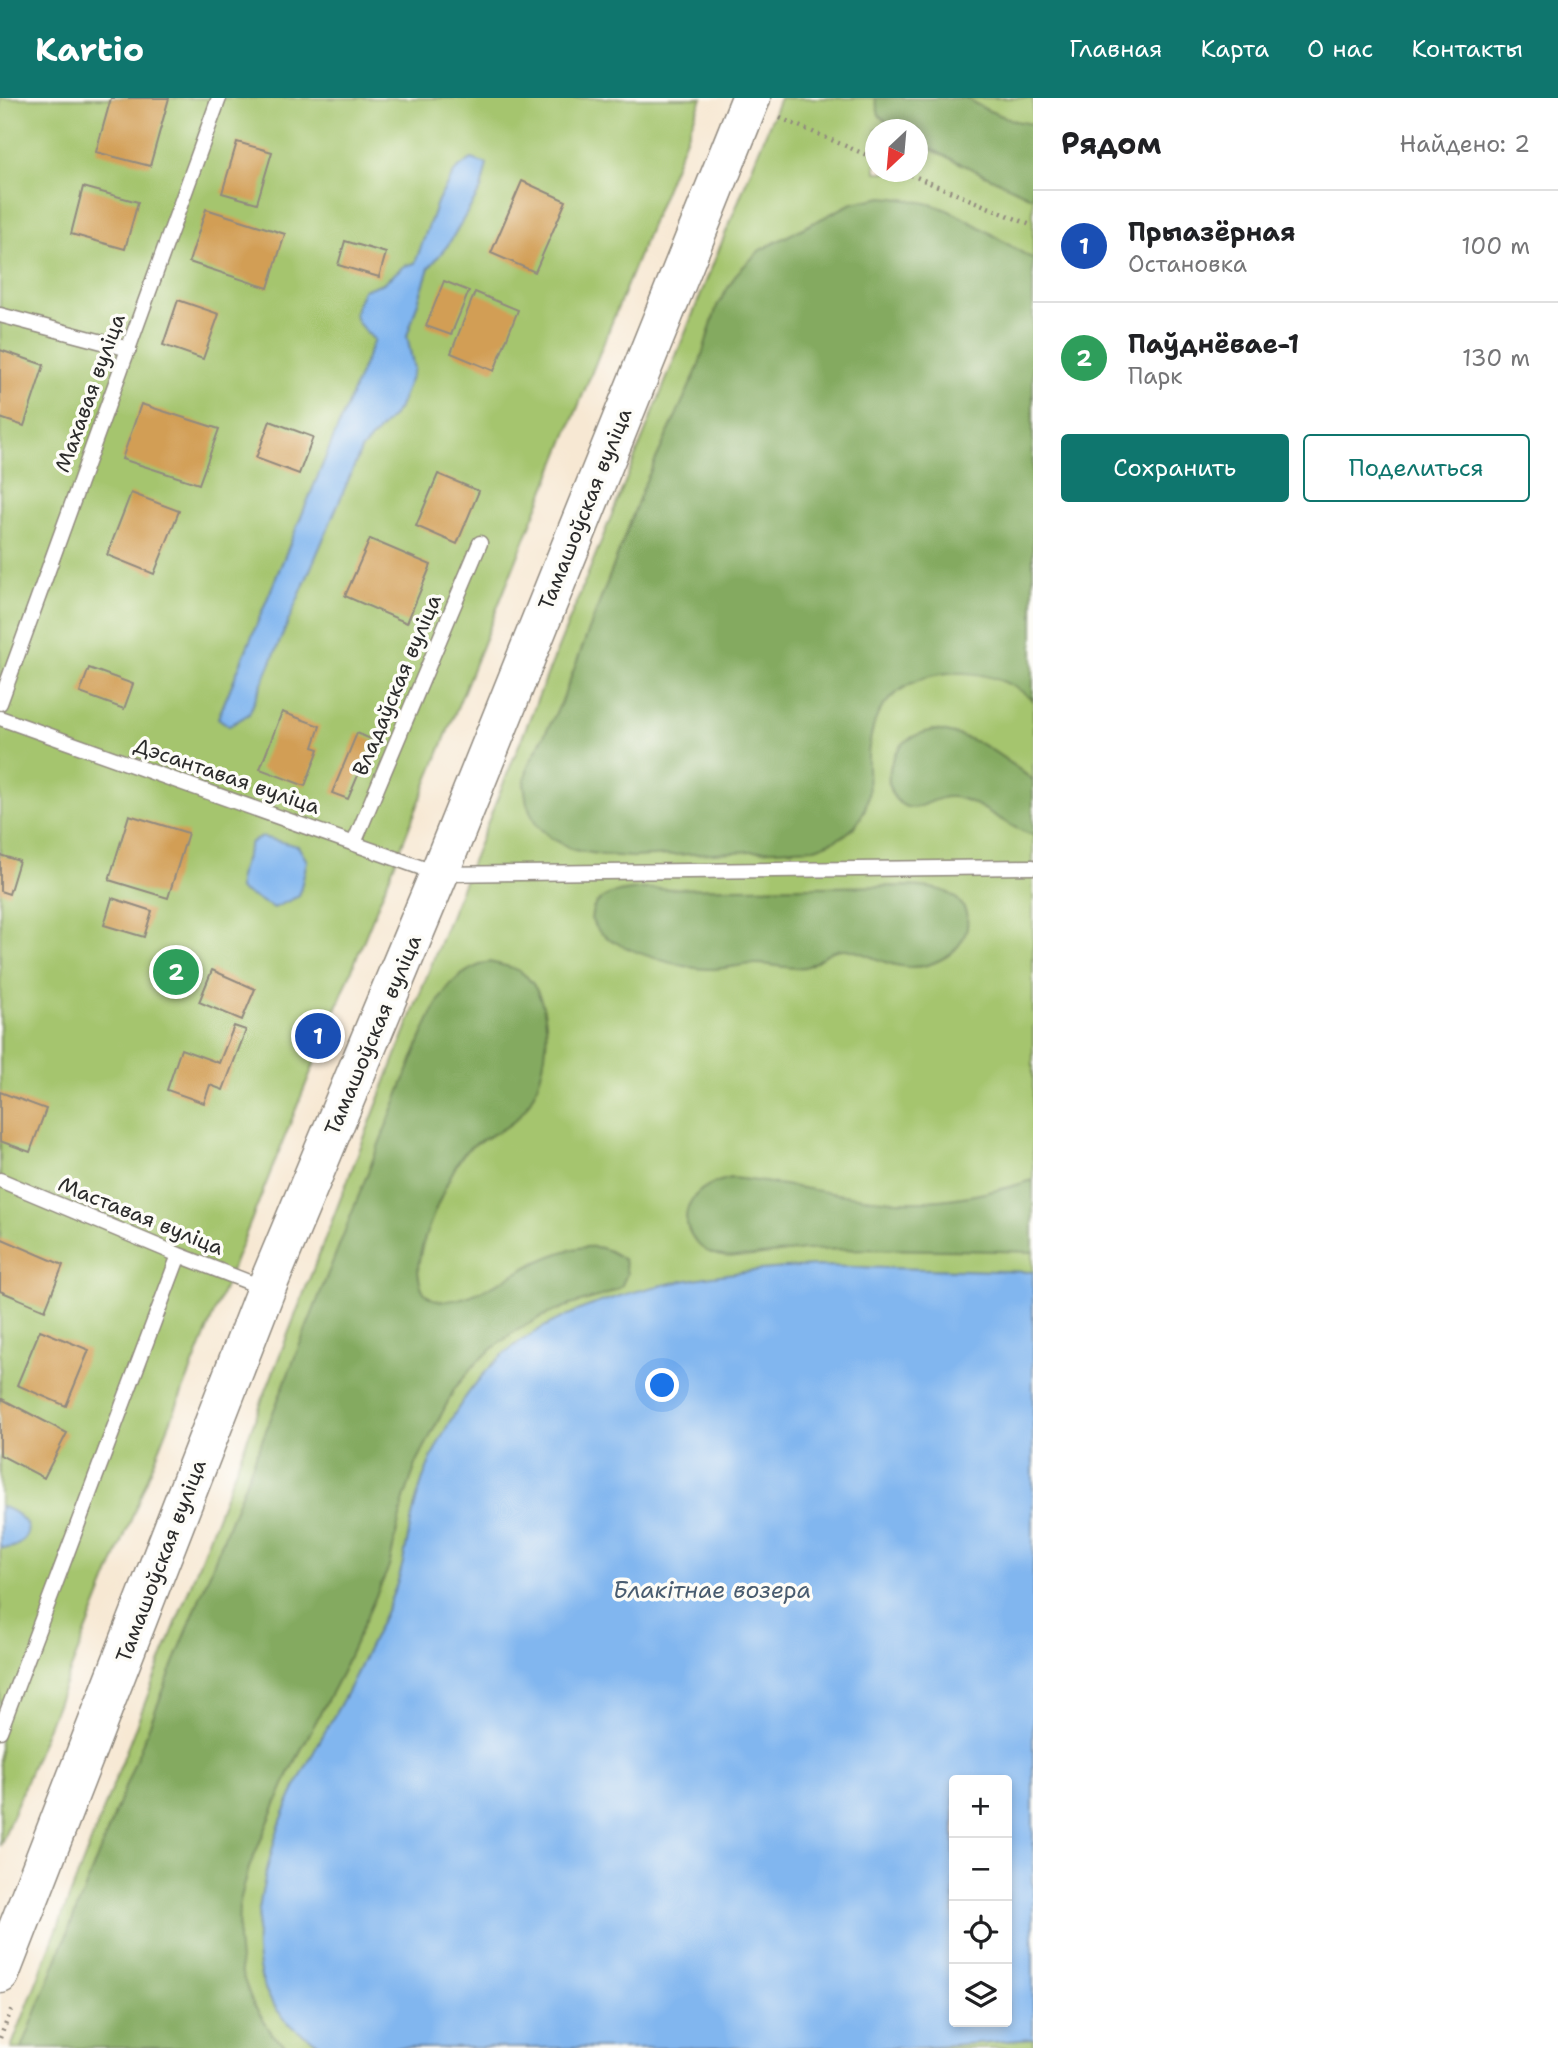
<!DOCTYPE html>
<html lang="ru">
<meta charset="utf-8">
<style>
:root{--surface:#fff;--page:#f2f2f2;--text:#202124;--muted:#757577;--line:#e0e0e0;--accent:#0f766e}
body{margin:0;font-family:"Shantell Sans",sans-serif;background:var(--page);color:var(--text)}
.controls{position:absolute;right:21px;bottom:21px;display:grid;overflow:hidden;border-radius:7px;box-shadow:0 4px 10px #0003}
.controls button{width:63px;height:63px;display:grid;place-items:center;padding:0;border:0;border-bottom:2px solid var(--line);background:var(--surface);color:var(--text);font:35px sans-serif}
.compass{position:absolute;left:865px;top:21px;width:63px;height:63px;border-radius:50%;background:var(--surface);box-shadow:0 4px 10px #0003;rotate:206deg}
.you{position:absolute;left:663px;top:1288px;width:24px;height:24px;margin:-18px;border:5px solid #fff;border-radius:50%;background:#1a73e8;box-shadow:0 0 0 10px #1a73e833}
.badge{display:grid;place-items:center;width:46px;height:46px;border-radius:50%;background:var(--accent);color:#fff;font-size:23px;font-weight:700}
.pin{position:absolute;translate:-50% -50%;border:4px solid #fff;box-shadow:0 2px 7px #0006}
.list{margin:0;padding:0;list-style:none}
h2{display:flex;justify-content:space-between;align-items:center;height:91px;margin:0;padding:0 28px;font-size:30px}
h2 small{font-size:23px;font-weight:400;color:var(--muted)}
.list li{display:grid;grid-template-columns:46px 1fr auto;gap:21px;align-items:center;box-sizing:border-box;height:112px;padding:0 28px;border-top:2px solid var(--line)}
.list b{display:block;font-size:26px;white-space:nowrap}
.list p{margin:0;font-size:23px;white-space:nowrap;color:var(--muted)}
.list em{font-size:23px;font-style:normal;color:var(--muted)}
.actions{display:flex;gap:14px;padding:21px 28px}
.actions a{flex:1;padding:16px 0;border:2px solid var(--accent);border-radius:7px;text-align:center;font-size:24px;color:var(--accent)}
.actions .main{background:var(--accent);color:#fff}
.icon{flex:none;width:38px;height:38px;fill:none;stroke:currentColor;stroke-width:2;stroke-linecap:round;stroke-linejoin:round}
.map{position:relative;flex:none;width:1033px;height:1950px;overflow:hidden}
header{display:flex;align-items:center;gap:42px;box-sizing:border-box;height:98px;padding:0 35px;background:var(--accent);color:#fff}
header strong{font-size:33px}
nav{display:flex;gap:38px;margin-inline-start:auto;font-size:24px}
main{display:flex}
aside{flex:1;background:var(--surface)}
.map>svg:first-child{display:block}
.green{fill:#a5c56e;stroke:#68784c;stroke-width:2;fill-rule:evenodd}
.forest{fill:#84aa61;stroke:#586a46;stroke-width:2}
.water{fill:#81b6ef;stroke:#56708d;stroke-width:2;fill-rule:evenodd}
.building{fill:#d29e55}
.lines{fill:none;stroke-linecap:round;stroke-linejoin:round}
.service-casing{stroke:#918a7f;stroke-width:17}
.primary-casing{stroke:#918a7f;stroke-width:41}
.path{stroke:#918a7f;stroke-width:4.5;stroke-dasharray:2 5;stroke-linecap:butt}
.service{stroke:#fff;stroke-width:14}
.primary{stroke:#fff;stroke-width:38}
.labels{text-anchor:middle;stroke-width:7;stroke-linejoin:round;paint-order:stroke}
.street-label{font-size:21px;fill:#2b2b2b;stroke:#fdfcf7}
.water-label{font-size:23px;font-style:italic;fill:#495c70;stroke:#fdfcf7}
</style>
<header>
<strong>Kartio</strong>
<nav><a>Главная</a><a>Карта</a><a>О нас</a><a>Контакты</a></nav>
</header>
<main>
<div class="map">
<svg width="1033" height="1950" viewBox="0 0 1033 1950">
<rect width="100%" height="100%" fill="#fdfcf7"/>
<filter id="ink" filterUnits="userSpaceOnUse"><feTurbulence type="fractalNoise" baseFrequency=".0143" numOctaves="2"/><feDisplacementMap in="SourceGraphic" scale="14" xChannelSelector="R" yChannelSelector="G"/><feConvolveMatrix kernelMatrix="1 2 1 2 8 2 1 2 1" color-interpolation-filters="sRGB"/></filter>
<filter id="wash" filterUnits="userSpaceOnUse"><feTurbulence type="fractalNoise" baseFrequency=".00686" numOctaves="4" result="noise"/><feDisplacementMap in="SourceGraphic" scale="28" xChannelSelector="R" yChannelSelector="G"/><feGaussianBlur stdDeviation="1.57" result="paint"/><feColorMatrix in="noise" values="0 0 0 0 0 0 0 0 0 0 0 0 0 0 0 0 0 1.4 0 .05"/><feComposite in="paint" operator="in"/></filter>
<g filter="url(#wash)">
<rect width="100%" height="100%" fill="#f7e8d3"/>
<!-- green -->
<path class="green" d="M0,0H702L0,1748Z
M780,0H1033V1950H11L456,803ZM876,32H918V74H876ZM954,1682H1007V1924H954Z"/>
<!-- forest -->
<path class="forest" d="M875,0H965L987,12L1015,23L1033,26V100L918,45V32L893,31L879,17Z
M883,99C905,101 927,103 947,112C978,126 1004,145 1033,161V602C997,571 937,564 898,594C889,601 879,611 875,623C872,634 868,647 868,659C867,678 872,695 864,713C854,736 838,742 815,750L633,759L603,757L574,752L551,740L536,727L527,706L524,686L528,668L561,605L645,385L698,270L717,208L737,175L760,152L852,105Z
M934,632C977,637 1000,657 1033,682V737C1006,730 977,700 951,699C933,697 918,718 901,706C880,691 889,658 905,644C913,637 924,634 934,632Z
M907,788C919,789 932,789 944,793C980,808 971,848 940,862C915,875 893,868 869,858C861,855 852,851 843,851C827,851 819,865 805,869C789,872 773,866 757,866C742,866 726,871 710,871C684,872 612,850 596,830C594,827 593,824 591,821C592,817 592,812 594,809C602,794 624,793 638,791Z
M489,864C502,867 517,869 527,879C559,911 548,986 520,1017C506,1034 483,1038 467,1052C452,1067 422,1141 419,1163C417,1172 419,1186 424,1194C445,1222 511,1176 535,1165C552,1157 576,1147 596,1149C607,1150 616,1156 624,1162L627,1176L621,1189L605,1197L570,1207L541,1219L511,1236L478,1263L455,1290L417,1364L404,1401L389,1469L342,1574L290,1673L249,1770L239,1807L238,1842L241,1873L253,1906L273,1937L288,1950H22L421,940C438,903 447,876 489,864Z
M731,1080C783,1084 834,1098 885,1102C935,1107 986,1097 1033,1082V1154C958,1152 883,1150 808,1152C781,1153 742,1163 717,1157C694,1151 678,1124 691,1103C701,1088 715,1084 731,1080Z"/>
<!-- water -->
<path class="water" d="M471,61L487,66L481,91L448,147L429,170L407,238L414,271L398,312L361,352L249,616L229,628L218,620L374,242C352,219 351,222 363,192L383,185L404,168L415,165L438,102L456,72Z
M262,739L298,748L307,763L299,798L274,810L239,792V779L251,744Z
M817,1168L1033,1174V1941L908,1950H328C251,1917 248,1852 265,1780C271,1756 277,1729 288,1706C305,1666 328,1630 348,1592C364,1560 380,1528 393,1496C406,1465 407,1434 416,1403C430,1352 463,1291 504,1256C582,1190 718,1173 817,1168ZM1007,1682V1924H954V1682Z
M0,1408C15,1413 39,1427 21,1444C15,1450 8,1451 0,1449Z"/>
<g id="blocks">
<!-- building -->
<path class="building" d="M111,0H169L150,68L96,54Z
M237,44L272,54L257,105L222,95Z
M522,83L566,103L535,174L491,155Z
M83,89L138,104L125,151L71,136Z
M206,111L285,136L268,190L189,164Z
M345,143L386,155L379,179L338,167Z
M444,183L469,193L451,237L426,228Z
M475,194L518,212L494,273L451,255Z
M178,202L219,216L203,261L163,247Z
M0,252L44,267L24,328L0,320Z
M141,306L219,331L199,386L122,361Z
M270,323L313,339L299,376L256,360Z
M438,376L479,393L457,446L416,428Z
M131,395L179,413L154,476L107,457Z
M370,441L431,467L407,525L345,498Z
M89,570L133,586L124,611L80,595Z
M282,614L320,628L313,649L319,651L305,688L260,671Z
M357,635L373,642L348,701L332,695Z
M129,717L188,735L168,800L109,782Z
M0,757L19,763L9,796L0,793Z
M112,800L152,813L144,839L104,827Z
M212,872L255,891L242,922L199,904Z
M234,928L246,932L223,992L210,987L204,1005L167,992L181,951L219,965Z
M0,994L46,1011L30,1054L0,1043Z
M0,1140L63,1167L45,1212L0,1193Z
M40,1232L89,1252L66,1308L17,1287Z
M2,1301L67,1335L44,1380L0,1357V1306Z"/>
</g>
</g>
<g filter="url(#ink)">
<use href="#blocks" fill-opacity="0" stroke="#918a7f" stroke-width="2"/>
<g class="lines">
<!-- service casing -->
<g class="service-casing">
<path id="service" d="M0,217L129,251
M0,605L219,0
M0,620L439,776L1033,769
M354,745L480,445
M0,1082L179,1157L264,1190
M0,1633L179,1157"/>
</g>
<!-- primary casing -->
<g class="primary-casing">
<path id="primary" d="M0,1876L266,1191L439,776L751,0"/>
</g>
<!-- path -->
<path class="path" d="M780,20L876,61
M904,74L1033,128
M0,1940L13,1908"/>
<!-- service -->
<use href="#service" class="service"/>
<!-- primary -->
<use href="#primary" class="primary"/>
</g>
</g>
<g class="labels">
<!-- street labels -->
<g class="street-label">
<text transform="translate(90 295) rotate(-70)" y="7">Махавая вуліца</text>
<text transform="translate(585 411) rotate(-68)" y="7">Тамашоўская вуліца</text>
<text transform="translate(397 587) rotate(-67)" y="7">Владаўская вуліца</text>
<text transform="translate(227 678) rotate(19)" y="7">Дэсантавая вуліца</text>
<text transform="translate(373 937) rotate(-67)" y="7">Тамашоўская вуліца</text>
<text transform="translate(141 1118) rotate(22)" y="7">Маставая вуліца</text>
<text transform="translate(161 1463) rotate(-69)" y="7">Тамашоўская вуліца</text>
</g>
<!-- water labels -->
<g class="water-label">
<text x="712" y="1500">Блакітнае возера</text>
</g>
</g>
</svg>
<div class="controls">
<button>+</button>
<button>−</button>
<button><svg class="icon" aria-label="locate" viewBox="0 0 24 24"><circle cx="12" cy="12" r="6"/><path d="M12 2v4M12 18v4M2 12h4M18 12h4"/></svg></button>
<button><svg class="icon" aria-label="layers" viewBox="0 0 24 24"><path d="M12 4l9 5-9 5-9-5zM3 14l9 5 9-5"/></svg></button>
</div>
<svg class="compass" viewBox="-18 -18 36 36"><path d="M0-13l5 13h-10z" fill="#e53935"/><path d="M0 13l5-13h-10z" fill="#757577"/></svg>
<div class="you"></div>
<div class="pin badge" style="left:318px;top:938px;background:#1a4fb4">1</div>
<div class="pin badge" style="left:176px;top:874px;background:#2e9e5b">2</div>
</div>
<aside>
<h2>Рядом<small>Найдено: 2</small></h2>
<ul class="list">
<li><span class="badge" style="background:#1a4fb4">1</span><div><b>Прыазёрная</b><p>Остановка</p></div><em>100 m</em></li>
<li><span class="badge" style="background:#2e9e5b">2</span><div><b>Паўднёвае-1</b><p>Парк</p></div><em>130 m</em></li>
</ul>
<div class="actions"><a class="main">Сохранить</a><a>Поделиться</a></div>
</aside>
</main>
